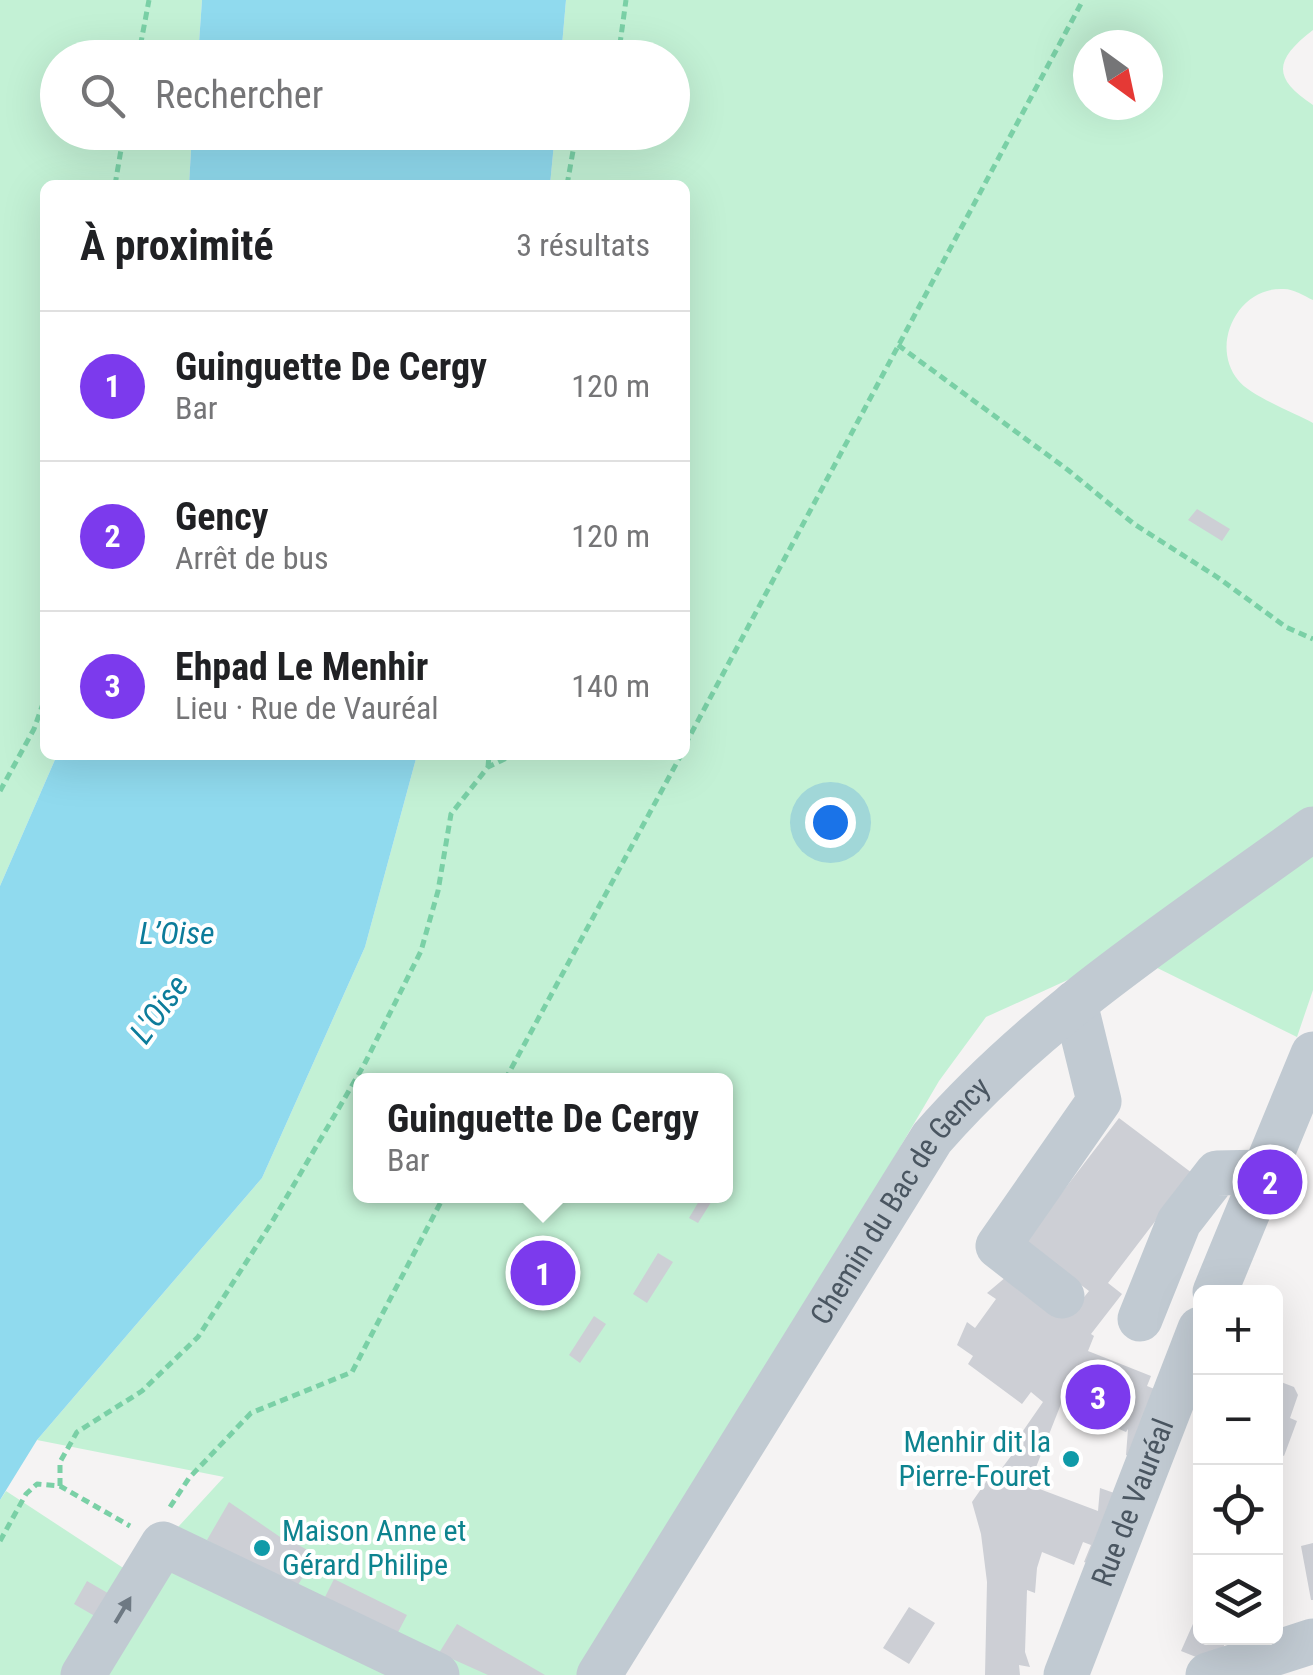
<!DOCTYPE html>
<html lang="fr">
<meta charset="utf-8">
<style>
:root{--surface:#fff;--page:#f2f2f2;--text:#202124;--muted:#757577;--line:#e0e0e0;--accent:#7c3aed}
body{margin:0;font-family:"Roboto Condensed",sans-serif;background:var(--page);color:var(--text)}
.controls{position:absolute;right:30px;bottom:30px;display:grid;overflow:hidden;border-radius:15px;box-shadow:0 10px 40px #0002}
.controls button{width:90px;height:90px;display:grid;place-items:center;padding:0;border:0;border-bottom:2px solid var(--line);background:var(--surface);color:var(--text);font:50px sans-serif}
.compass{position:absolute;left:1073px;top:30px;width:90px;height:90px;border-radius:50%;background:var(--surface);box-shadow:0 10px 40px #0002;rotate:147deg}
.you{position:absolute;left:830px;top:822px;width:35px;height:35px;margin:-25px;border:8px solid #fff;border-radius:50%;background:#1a73e8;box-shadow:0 0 0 15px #1a73e833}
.badge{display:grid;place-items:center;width:65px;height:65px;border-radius:50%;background:var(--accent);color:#fff;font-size:32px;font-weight:700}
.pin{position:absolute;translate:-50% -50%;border:5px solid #fff;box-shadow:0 2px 10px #0006}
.popup{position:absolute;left:353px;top:1073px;width:380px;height:130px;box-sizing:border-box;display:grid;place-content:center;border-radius:15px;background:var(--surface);filter:drop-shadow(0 2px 8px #0005);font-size:32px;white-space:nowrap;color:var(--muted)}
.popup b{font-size:38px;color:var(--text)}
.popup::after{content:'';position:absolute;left:50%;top:100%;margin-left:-20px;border:20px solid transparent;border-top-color:var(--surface)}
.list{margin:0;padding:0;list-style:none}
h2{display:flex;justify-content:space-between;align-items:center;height:130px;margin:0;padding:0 40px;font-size:42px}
h2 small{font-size:32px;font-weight:400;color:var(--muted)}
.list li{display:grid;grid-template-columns:65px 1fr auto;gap:30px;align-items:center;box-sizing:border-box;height:150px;padding:0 40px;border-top:2px solid var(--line)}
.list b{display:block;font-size:38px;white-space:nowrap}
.list p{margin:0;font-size:32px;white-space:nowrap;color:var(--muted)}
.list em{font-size:32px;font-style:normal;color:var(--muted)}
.icon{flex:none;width:55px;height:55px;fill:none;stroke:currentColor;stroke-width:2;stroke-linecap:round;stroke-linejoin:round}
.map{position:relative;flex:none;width:1313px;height:1675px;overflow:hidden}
.search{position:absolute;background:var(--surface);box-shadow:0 10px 40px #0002;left:40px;top:40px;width:650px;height:110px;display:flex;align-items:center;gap:25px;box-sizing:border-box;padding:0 35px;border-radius:55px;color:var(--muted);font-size:38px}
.panel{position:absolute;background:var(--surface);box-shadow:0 10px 40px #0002;left:40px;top:180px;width:650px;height:580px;border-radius:15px}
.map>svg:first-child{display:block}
.green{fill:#c3f1d5;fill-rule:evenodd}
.water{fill:#90daee}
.building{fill:#cdcfd5}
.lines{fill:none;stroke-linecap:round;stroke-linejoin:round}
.path{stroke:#7ad0a6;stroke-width:5;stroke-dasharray:8 5;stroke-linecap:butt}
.minor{stroke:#c1cad2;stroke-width:45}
.oneway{fill:#6e7983}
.culture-dot{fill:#0f9aa8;stroke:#fff;stroke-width:4}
.labels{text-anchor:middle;stroke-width:8;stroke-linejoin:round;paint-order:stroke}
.street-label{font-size:30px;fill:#4a5661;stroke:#fff}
.culture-label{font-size:30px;fill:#0d838f;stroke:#fff;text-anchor:end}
.water-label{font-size:32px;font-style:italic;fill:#0c7c9b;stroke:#fff}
</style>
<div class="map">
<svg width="1313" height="1675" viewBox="0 0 1313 1675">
<rect width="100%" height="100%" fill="#f5f3f3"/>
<!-- green -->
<path class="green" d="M0,0H202L198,57L58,58V132L192,133L189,185H45V755H57L0,886Z
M566,0H1313V30C1274,60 1272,78 1313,105V300C1304,296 1294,289 1284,289C1239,286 1209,344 1238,380C1249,395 1294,413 1313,423V990L1297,1037L1127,953L986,1017L939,1081L590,1675H0V1500L6,1491L134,1575L224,1477L37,1440L262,1178L365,947L417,755H685V185H550L555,133L672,132V58L561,57ZM1088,45H1148V105H1088ZM360,1080H726V1196H360Z"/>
<!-- water -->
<path class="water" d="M202,0H566L561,57H198Z
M192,133V132L555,133L550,185H189Z
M57,755H417L365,947L262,1178L37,1440L0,1500V886Z"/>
<!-- building -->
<path class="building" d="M1197,509L1230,529L1222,541L1188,520Z
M1119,1118L1192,1173L1108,1283L1122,1294L1091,1334L1094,1336L1088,1351L1151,1376L1147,1386L1162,1392L1132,1458L1126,1455L1128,1429L1126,1432L1061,1404L1029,1485L1098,1511L1100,1488L1117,1494L1094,1565L1084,1562L1091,1545L1083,1542L1074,1565L1042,1552L1037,1568L1035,1593L1027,1590L1025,1652L1030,1667L1019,1665L1020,1675H985L987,1582L981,1534L972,1502L995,1469L999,1472L1020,1444L1016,1441L1043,1402L1031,1392L1022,1404L968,1364L973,1356L957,1345L967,1322L975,1328L996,1299L987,1293L1006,1277L1068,1317L1089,1291L1024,1242Z
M702,1196H715L698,1223L689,1218Z
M658,1253L673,1262L647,1303L633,1294Z
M594,1316L606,1324L580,1363L569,1355Z
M1281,1382L1294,1387L1298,1395L1290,1418L1297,1421L1284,1456L1276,1452V1386Z
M229,1502L286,1541L288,1539L316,1555L295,1590L207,1540Z
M1313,1543V1600H1311L1301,1546Z
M334,1579L407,1615L395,1638L322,1603Z
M87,1581L118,1599L105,1622L74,1604Z
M909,1607L935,1623L909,1664L883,1648Z
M1200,1608V1638H1226L1222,1653L1201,1659L1181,1651Z
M457,1624L545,1675H488L439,1653Z"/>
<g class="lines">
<!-- path -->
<path class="path" d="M138,58L149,0
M618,58L626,0
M115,185L124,132
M567,185L573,151L588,132
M898,345L1068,470L1134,524L1217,577L1286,627L1313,639
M685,745L1083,0
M488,767L489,755
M0,791L34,729L45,698
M505,1080L681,755
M60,1486V1462L77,1432L142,1391L198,1337L272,1222L364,1065L421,951L438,891L451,814L488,767L513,755
M170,1507L189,1478L251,1413L352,1372L444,1196
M0,1541L26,1494L37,1484L60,1486L130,1526"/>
<!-- minor -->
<g class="minor">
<path d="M1215,1292L1313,1054"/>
<path d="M1062,1296L998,1246L1099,1101L1075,1003"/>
<path d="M1140,1319L1179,1222L1217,1173L1265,1172"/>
<path d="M83,1675L163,1544L437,1675"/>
<path id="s1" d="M599,1675L932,1138C1040,1014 1181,925 1313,829"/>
<path id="s2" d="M1066,1675L1200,1329"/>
<path d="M1208,1675L1313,1641"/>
</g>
</g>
<!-- one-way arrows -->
<defs><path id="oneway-solid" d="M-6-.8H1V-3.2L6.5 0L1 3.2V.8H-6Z" transform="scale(2.5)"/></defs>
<use class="oneway" href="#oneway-solid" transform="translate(123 1610) rotate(-59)"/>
<!-- markers -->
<g class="culture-dot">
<circle cx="1071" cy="1459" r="10"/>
<circle cx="262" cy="1548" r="10"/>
</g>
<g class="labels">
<!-- street labels -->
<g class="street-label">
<text dy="10" stroke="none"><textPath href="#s1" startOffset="562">Chemin du Bac de Gency</textPath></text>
<text dy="10" stroke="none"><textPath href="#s2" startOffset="185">Rue de Vauréal</textPath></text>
</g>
<!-- culture labels -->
<g class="culture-label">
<text x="1051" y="1452">Menhir dit la<tspan x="1051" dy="34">Pierre-Fouret</tspan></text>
<text x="282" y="1541" text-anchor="start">Maison Anne et<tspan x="282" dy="34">Gérard Philipe</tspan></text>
</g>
<!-- water labels -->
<g class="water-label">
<text x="177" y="944">L’Oise</text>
<text transform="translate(159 1009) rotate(-54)" y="11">L'Oise</text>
</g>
</g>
</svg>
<div class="controls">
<button>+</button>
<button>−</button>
<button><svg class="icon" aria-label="locate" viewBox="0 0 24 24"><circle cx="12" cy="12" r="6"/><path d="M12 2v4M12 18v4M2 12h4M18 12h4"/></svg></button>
<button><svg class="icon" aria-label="layers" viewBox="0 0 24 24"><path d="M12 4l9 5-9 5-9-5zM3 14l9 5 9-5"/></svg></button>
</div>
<svg class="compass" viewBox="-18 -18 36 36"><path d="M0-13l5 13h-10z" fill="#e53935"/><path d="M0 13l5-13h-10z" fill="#757577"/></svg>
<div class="you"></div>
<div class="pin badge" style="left:543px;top:1273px">1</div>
<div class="popup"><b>Guinguette De Cergy</b>Bar</div>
<div class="pin badge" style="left:1270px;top:1182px">2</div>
<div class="pin badge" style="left:1098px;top:1397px">3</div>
<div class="search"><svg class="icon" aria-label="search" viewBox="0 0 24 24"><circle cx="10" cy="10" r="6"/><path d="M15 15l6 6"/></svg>Rechercher</div>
<section class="panel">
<h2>À proximité<small>3 résultats</small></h2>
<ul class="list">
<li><span class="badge">1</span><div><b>Guinguette De Cergy</b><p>Bar</p></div><em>120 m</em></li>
<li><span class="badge">2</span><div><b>Gency</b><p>Arrêt de bus</p></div><em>120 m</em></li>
<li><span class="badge">3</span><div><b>Ehpad Le Menhir</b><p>Lieu · Rue de Vauréal</p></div><em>140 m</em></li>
</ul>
</section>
</div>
